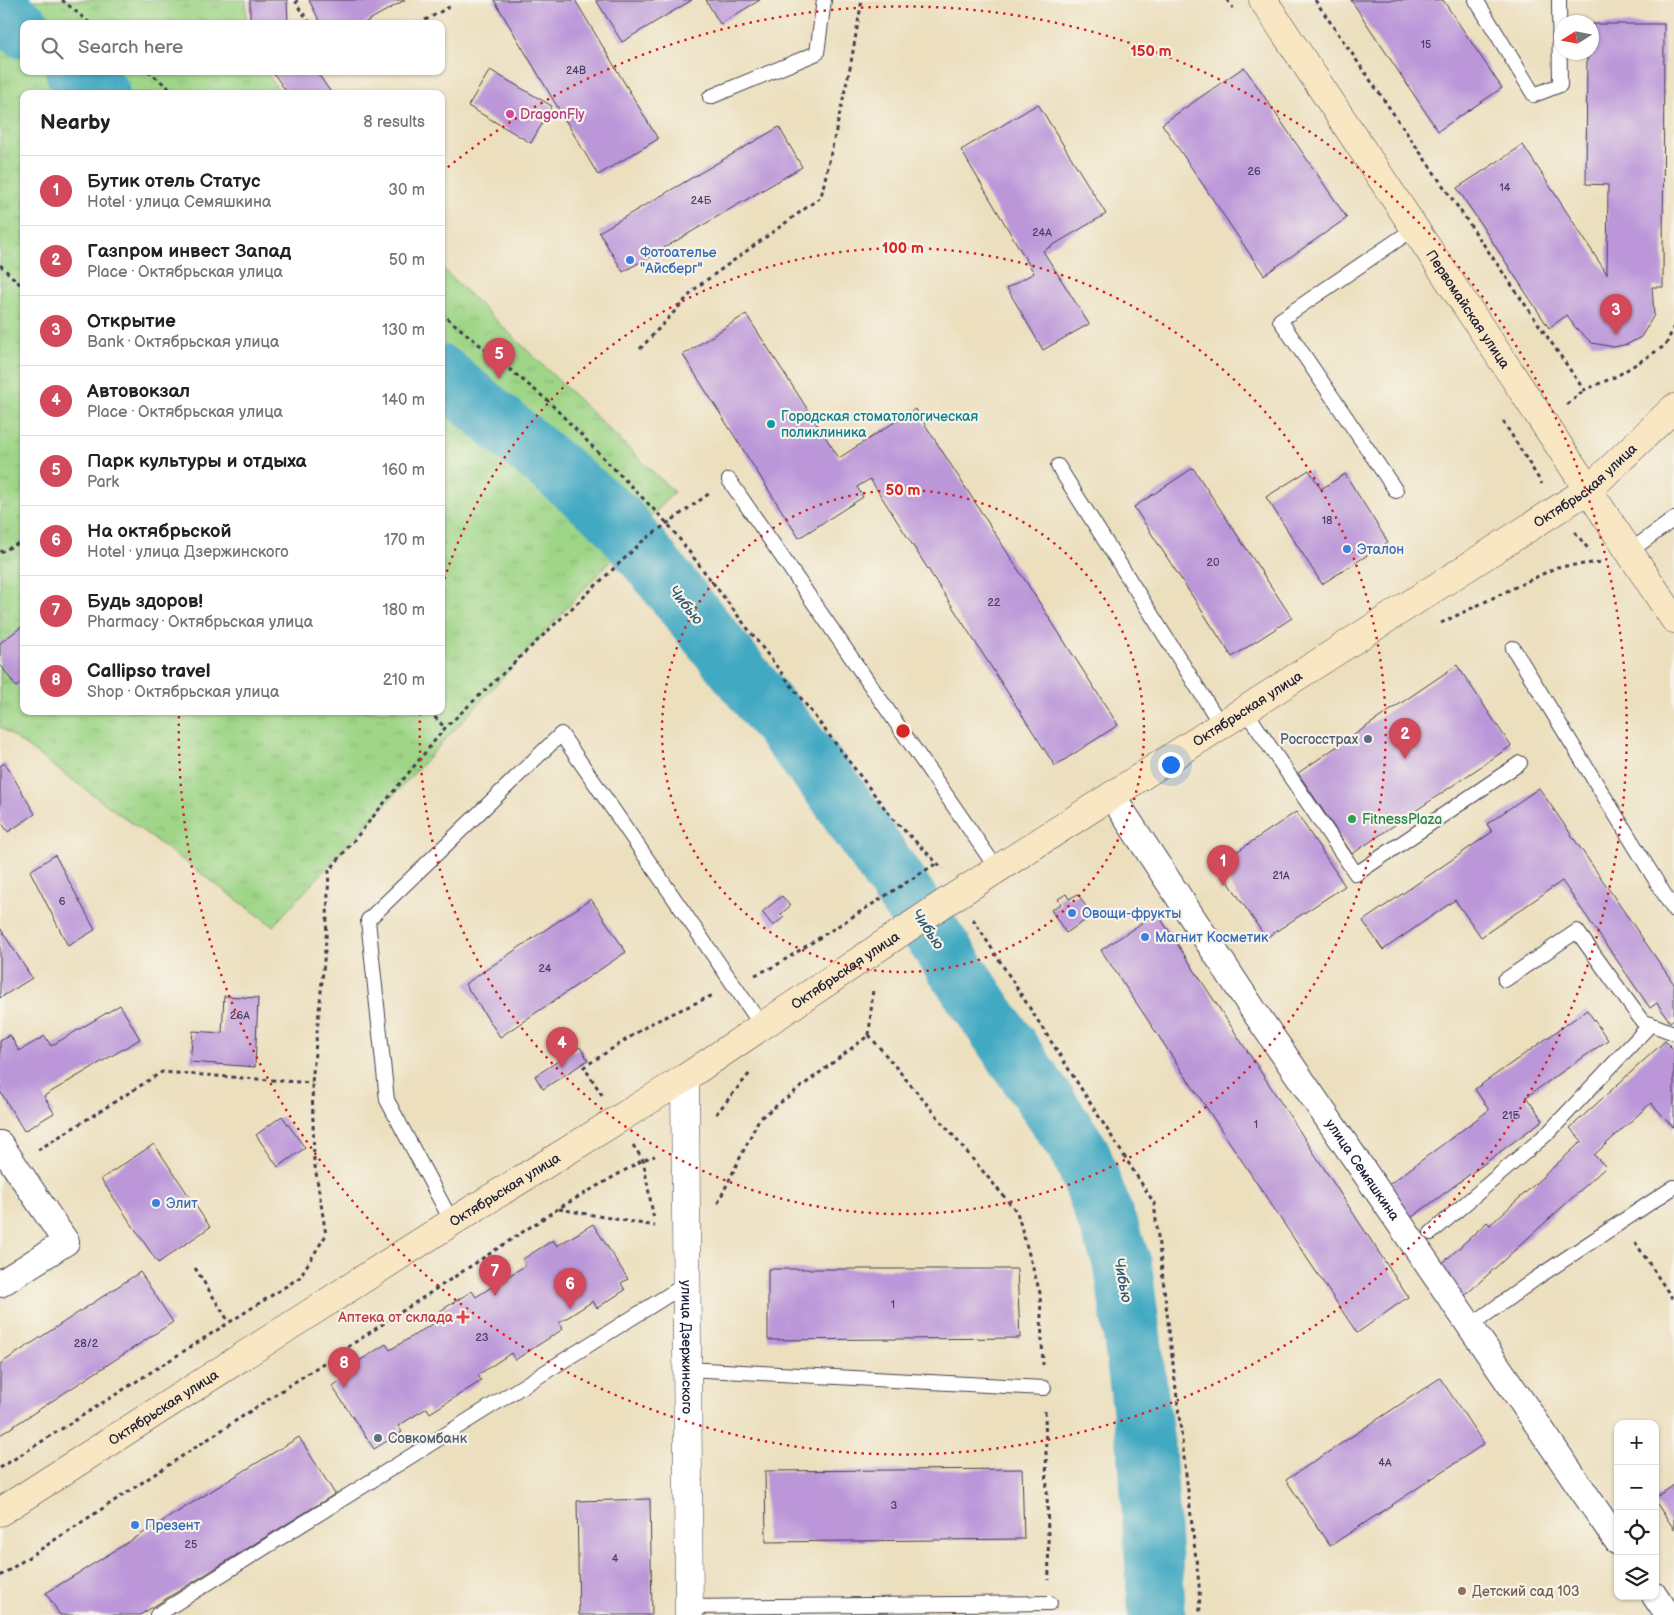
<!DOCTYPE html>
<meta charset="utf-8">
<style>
:root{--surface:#fff;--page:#f6f6f6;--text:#222;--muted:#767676;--line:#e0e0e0;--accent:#d1495b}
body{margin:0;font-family:"Balsamiq Sans",sans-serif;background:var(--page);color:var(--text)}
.controls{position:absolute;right:15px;bottom:15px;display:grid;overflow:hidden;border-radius:10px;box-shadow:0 1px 4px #0004}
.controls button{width:45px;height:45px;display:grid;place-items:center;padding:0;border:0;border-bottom:1px solid var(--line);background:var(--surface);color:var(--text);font:25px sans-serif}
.compass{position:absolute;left:1554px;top:15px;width:45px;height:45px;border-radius:50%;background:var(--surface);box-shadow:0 1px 4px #0004;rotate:259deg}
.you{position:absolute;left:1170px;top:764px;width:18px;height:18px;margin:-12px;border:4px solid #fff;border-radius:50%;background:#1a73e8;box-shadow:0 0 0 8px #1a73e833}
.badge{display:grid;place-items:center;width:32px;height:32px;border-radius:50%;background:var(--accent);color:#fff;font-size:16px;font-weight:700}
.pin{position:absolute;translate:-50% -41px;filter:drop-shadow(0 1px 2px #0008)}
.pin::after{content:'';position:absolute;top:26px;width:18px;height:15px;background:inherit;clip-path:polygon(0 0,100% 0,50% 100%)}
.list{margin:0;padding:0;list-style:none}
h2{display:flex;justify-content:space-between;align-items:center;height:65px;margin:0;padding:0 20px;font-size:21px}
h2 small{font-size:16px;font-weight:400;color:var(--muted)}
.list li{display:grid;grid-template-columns:32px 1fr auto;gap:15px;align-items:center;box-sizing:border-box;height:70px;padding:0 20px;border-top:1px solid var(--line)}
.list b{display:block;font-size:19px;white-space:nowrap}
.list p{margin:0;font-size:16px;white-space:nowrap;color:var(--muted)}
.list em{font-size:16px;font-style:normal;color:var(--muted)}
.icon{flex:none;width:28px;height:28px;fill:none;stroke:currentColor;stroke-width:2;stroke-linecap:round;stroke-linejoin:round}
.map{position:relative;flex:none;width:1674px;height:1615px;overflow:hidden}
.search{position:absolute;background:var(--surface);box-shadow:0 1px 4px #0004;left:20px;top:20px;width:425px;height:55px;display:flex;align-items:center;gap:12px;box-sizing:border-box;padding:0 18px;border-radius:10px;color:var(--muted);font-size:19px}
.panel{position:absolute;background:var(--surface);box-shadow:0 1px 4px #0004;left:20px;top:90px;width:425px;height:625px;border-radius:10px}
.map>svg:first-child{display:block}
.park{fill:url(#park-tufts);stroke:#607c61}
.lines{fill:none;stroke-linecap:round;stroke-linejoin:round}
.river{stroke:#43a9c3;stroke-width:58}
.building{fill:#bb96d9}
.service-casing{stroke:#403e4f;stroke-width:16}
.minor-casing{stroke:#403e4f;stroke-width:28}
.tertiary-casing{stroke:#403e4f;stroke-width:29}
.secondary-casing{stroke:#403e4f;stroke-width:29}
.path{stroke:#403e4f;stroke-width:3;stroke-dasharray:4 4;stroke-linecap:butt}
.service{stroke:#fff;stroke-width:14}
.minor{stroke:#fff;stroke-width:26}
.tertiary{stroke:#fff;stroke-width:28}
.secondary{stroke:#f9e7c3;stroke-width:28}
.ring{fill:none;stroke:#d62828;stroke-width:2.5;stroke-dasharray:2.5 5}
.hotel-dot{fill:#d1479c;stroke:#f7f3e8;stroke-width:2}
.shop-dot{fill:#3f7fe0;stroke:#f7f3e8;stroke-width:2}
.culture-dot{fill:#0f9aa8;stroke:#f7f3e8;stroke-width:2}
.service-dot{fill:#5c6f8a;stroke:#f7f3e8;stroke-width:2}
.leisure-dot{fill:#2e9e5b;stroke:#f7f3e8;stroke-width:2}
.health-dot{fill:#e0444e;stroke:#f7f3e8;stroke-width:2}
.education-dot{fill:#8d6e63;stroke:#f7f3e8;stroke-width:2}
.labels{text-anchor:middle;stroke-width:4.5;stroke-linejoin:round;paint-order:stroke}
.number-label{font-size:11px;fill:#483f62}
.hotel-label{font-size:14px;fill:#b23c85;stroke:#f7f3e8;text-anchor:start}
.shop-label{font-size:14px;fill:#366cbe;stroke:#f7f3e8;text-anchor:start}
.street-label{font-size:14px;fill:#22223b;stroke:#f7f3e8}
.culture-label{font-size:14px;fill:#0d838f;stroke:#f7f3e8;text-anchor:start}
.service-label{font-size:14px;fill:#4e5e75;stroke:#f7f3e8;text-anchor:end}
.leisure-label{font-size:14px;fill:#27864d;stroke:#f7f3e8;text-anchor:start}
.health-label{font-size:14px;fill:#be3a42;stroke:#f7f3e8;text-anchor:end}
.education-label{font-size:14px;fill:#785e54;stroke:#f7f3e8;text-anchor:start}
.water-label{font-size:15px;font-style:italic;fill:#2f5871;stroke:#f7f3e8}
.centre{fill:#d62828;stroke:#f7f3e8;stroke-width:2.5}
.ring-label{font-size:15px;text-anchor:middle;font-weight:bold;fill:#d62828;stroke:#f7f3e8;stroke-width:4.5;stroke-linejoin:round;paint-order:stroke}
</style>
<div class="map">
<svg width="1674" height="1615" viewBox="0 0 1674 1615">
<defs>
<pattern id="park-tufts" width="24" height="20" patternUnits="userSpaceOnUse" patternTransform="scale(1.25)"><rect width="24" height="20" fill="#9ed587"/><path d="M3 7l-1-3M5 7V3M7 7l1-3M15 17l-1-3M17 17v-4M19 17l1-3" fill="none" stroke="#88b775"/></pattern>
</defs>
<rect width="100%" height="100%" fill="#f7f3e8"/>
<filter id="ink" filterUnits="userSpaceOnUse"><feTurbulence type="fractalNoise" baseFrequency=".02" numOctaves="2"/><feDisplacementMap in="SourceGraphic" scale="10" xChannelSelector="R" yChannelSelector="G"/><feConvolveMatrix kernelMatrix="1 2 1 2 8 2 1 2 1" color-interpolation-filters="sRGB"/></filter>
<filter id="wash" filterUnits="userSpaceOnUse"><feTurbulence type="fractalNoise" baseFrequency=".0096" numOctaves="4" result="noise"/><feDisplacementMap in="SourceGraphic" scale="20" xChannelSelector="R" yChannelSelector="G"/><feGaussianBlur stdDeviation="1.12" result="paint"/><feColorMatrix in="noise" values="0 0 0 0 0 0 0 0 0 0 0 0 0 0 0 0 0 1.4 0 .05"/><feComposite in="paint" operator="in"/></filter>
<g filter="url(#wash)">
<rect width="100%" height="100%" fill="#ecdfbe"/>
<!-- park -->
<path class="park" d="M0,0H246V24H24V71H265L281,94H24V711H441V267L674,492L273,926L0,727Z"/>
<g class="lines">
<!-- river -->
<path class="river" d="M0,10L24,30
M74,71L101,94
M441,374L616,519L835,791L1081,1153L1123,1265L1147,1455L1157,1615"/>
</g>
<g id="blocks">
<!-- building -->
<path class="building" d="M250,0H287L288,24H250Z
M309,0H405L362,24H321Z
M494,0H575L658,139L598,175Z
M596,0H692L622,42Z
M706,0H760L720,24Z
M1351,0H1443L1502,88L1438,131Z
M1592,24H1664L1663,287H1652L1654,315L1641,337L1628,344L1614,347L1592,343L1574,326L1567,315L1549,328L1457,188L1523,145L1607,274L1608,185L1586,184L1587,52H1592Z
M1244,67L1347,218L1264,275L1162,124Z
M490,70L552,106L531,143L468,106Z
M272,71H316L332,94H288Z
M1038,104L1106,214L1043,251L1089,324L1043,350L1007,288L1034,273L961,150Z
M779,127L802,167L623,272L599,232Z
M746,314L839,458L915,409L1118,725L1055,766L870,479L857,487L863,497L799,538L683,355Z
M1193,468L1292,618L1232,657L1134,507Z
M1309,470L1321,489L1345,474L1388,542L1322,584L1266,497Z
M24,625V681L16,687L0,664V643Z
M1457,665L1511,746L1352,854L1298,773Z
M5,763L35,814L8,832L0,820V766Z
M1539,788L1674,984V1019L1670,1022L1657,1003L1650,1008L1562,881L1481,937L1455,900L1383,950L1363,921L1492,832L1487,824Z
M1296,812L1345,886L1266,938L1217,865Z
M55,855L95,930L68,946L30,871Z
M1066,894L1069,899L1078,894L1092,916L1066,933L1051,910L1061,904L1058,899Z
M782,896L790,906L781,914L784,917L773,926L762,912Z
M591,899L626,952L500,1037L465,984Z
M1157,913L1408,1297L1357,1333L1101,950Z
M0,928L32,978L0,998Z
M224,996L258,998L255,1067L190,1062L193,1031L222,1033Z
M120,1005L140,1039L44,1096L54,1113L24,1131L0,1091V1041L10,1035L19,1051L45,1036L51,1046Z
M1587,1010L1608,1040L1526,1097L1543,1120L1411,1218L1387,1186L1489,1110L1475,1089Z
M1665,1041L1674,1050V1128L1651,1103L1594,1155L1606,1167L1460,1300L1434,1271L1487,1222L1490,1225L1582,1141L1570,1128Z
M580,1047L588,1060L543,1089L535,1076Z
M282,1116L305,1148L278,1167L256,1135Z
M154,1144L210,1227L158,1263L101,1179Z
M593,1224L628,1279L621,1283L625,1290L597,1308L593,1301L559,1323L563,1329L515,1360L511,1353L478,1375L481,1381L430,1413L427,1408L398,1426L402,1432L374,1449L332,1386L360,1369L356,1363L386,1344L390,1350L444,1317L440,1311L472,1291L476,1297L526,1265L523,1259L553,1240L557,1246Z
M768,1269H1017L1020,1338L768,1340Z
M140,1272L173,1322L0,1435V1364Z
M1440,1378L1484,1444L1330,1546L1286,1480Z
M299,1437L335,1494L140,1615H60L46,1593Z
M1022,1469L1024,1539L766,1542L765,1471Z
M1674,1485V1529L1655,1501V1498Z
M650,1499L652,1615H579L577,1501Z"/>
</g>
</g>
<g filter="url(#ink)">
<use href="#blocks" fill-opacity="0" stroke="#403e4f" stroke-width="1"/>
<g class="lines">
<!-- service casing -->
<g class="service-casing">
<path id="service" d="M1476,0L1534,95L1560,85L1559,0
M710,97L817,53L824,0
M1058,466L1221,725
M729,480L997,869
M1396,491L1280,320L1415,228
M1630,551L1674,519
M1513,648L1674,910
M1245,710L1356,874L1520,763
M1505,980L1577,931L1642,1021L1674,1033
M452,1222L387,1100L368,920L561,734L762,1026
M1431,1233L1549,1132L1651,1024
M1470,1326L1538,1277L1674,1187
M687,1369L1044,1388
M689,1607L1050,1603
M157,1615L686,1284"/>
</g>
<!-- minor casing -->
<g class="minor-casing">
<g id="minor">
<path id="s1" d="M1112,796L1252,1008L1618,1542"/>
<path d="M0,1144L66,1242L0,1284"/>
<path d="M1655,1596L1668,1615"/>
</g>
</g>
<!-- tertiary casing -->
<g class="tertiary-casing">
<g id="tertiary">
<path id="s2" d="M685,1078L689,1615"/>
</g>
</g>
<!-- secondary casing -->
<g class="secondary-casing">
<g id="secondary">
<path id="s3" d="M1263,0L1674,619"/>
<path id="s4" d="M0,1512L452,1222L685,1078L946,902L1589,489L1674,408"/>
</g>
</g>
<!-- path -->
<path class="path" d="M62,0L91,24
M297,0L296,4L311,24
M1227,0L1233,8
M1315,0L1584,390L1617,376L1666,345L1674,326
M418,24L453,5
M148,71L176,94
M0,265L24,288
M441,313L547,400L668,524L893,819L943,869
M640,349L697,287L821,197L850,68L862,0
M1567,405L1584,390
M1503,421L1542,484
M1575,532L1590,551
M0,552L24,541
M1441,623L1557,567L1602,562
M429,711L445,728
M973,919L1154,1203L1199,1584L1200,1615
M755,975L775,966L937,863
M869,1035L1017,1212L1040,1293L1043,1365
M602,1095L584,1067L650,1024L713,995
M716,1114L750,1073
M633,1145L643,1160L654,1220
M38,1150L162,1072L312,1083
M718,1203L759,1119L869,1035L873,988
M559,1209L655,1226
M1635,1242L1674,1301
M195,1268L229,1322
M1045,1411L1049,1580
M0,1468L299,1278L326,1235L314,1160L312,1083L326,940L329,871L445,728L644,540L710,493
M0,1576L559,1208L643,1160L655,1156"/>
<!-- service -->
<use href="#service" class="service"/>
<!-- minor -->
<use href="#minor" class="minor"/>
<!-- tertiary -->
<use href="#tertiary" class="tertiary"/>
<!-- secondary -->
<use href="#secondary" class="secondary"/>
</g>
</g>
<!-- distance rings -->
<g class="ring">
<circle cx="903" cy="731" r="241"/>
<path d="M442 586A483 483 0 1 1 420 714"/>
<path d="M442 172A724 724 0 1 1 179 712"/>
</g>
<!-- markers -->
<circle class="hotel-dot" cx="510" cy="114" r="5"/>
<g class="shop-dot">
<circle cx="630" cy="260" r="5"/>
<circle cx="1347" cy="549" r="5"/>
<circle cx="1072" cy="913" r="5"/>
<circle cx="1145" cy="937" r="5"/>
<circle cx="156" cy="1203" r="5"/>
<circle cx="135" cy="1525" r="5"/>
</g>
<circle class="culture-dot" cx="771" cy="424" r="5"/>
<g class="service-dot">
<circle cx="1368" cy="739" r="5"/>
<circle cx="378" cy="1438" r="5"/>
</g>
<circle class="leisure-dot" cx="1352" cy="819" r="5"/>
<path class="health-dot" d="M460.5 1309.5h5v5h5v5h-5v5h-5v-5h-5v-5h5z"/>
<circle class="education-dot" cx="1462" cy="1591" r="5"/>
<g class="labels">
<!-- number labels -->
<g class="number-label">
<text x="1426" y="48">15</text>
<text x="576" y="74">24В</text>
<text x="1254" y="175">26</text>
<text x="1505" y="191">14</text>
<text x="701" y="204">24Б</text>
<text x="1042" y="236">24А</text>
<text x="1327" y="524">18</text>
<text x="1213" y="566">20</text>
<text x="994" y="606">22</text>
<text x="1281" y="879">21А</text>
<text x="62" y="905">6</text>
<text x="545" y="972">24</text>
<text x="240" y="1019">26А</text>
<text x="1511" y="1119">21Б</text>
<text x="1256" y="1128">1</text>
<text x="893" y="1308">1</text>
<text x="482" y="1341">23</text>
<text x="86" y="1347">28/2</text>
<text x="1385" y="1466">4А</text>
<text x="894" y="1509">3</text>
<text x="191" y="1548">25</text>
<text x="615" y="1562">4</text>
</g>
<!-- hotel labels -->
<g class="hotel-label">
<text x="520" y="119">DragonFly</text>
</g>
<!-- shop labels -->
<g class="shop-label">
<text x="640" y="257">Фотоателье<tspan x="640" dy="16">"Айсберг"</tspan></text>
<text x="1357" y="554">Эталон</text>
<text x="1082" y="918">Овощи-фрукты</text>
<text x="1155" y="942">Магнит Косметик</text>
<text x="166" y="1208">Элит</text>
<text x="145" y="1530">Презент</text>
</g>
<!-- street labels -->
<g class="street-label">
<text dy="5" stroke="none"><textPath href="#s3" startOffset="371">Первомайская улица</textPath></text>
<text dy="5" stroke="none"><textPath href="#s4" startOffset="1889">Октябрьская улица</textPath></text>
<text dy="5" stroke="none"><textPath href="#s4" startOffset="1484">Октябрьская улица</textPath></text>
<text dy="5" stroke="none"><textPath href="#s4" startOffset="1004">Октябрьская улица</textPath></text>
<text dy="5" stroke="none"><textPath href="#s1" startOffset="450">улица Семяшкина</textPath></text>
<text dy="5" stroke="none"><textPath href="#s4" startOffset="599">Октябрьская улица</textPath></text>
<text dy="5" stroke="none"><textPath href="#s2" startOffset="269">улица Дзержинского</textPath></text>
<text dy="5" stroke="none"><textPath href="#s4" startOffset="194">Октябрьская улица</textPath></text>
</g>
<!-- culture labels -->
<g class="culture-label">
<text x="781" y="421">Городская стоматологическая<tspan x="781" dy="16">поликлиника</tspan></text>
</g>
<!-- service labels -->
<g class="service-label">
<text x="1358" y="744">Росгосстрах</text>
<text x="388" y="1443" text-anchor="start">Совкомбанк</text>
</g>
<!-- leisure labels -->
<g class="leisure-label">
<text x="1362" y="824">FitnessPlaza</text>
</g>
<!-- health labels -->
<g class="health-label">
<text x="453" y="1322">Аптека от склада</text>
</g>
<!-- education labels -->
<g class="education-label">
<text x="1472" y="1596">Детский сад 103</text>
</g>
<!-- water labels -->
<g class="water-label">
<text transform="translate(686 605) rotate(51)" y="5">Чибью</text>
<text transform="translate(928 929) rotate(56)" y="5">Чибью</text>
<text transform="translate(1123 1280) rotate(79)" y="5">Чибью</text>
</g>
</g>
<circle cx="903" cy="731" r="8" class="centre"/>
<g class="ring-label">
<text x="1151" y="56">150 m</text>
<text x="903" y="253">100 m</text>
<text x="903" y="495">50 m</text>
</g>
</svg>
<div class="controls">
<button>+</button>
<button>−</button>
<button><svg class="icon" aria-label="locate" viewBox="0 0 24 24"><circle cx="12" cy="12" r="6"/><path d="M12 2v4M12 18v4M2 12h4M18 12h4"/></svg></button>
<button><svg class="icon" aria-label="layers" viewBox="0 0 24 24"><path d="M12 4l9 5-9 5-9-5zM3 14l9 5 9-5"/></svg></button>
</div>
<svg class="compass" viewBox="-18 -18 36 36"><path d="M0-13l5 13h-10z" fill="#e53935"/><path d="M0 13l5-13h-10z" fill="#767676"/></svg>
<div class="you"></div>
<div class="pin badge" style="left:1223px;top:886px">1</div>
<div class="pin badge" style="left:1405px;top:759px">2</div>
<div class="pin badge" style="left:1616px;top:335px">3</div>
<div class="pin badge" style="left:562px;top:1068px">4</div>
<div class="pin badge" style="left:499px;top:379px">5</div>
<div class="pin badge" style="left:570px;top:1309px">6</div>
<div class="pin badge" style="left:495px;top:1296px">7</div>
<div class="pin badge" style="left:344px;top:1388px">8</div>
<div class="search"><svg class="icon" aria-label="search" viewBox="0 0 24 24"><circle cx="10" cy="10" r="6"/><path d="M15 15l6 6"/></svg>Search here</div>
<section class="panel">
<h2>Nearby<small>8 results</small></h2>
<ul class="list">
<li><span class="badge">1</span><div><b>Бутик отель Статус</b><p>Hotel · улица Семяшкина</p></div><em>30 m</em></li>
<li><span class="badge">2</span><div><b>Газпром инвест Запад</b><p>Place · Октябрьская улица</p></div><em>50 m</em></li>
<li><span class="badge">3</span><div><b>Открытие</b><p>Bank · Октябрьская улица</p></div><em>130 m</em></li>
<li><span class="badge">4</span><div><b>Автовокзал</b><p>Place · Октябрьская улица</p></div><em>140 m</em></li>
<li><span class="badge">5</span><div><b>Парк культуры и отдыха</b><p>Park</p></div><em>160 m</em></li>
<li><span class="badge">6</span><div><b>На октябрьской</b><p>Hotel · улица Дзержинского</p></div><em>170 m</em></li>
<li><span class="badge">7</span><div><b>Будь здоров!</b><p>Pharmacy · Октябрьская улица</p></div><em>180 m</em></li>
<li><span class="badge">8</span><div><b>Callipso travel</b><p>Shop · Октябрьская улица</p></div><em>210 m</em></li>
</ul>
</section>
</div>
